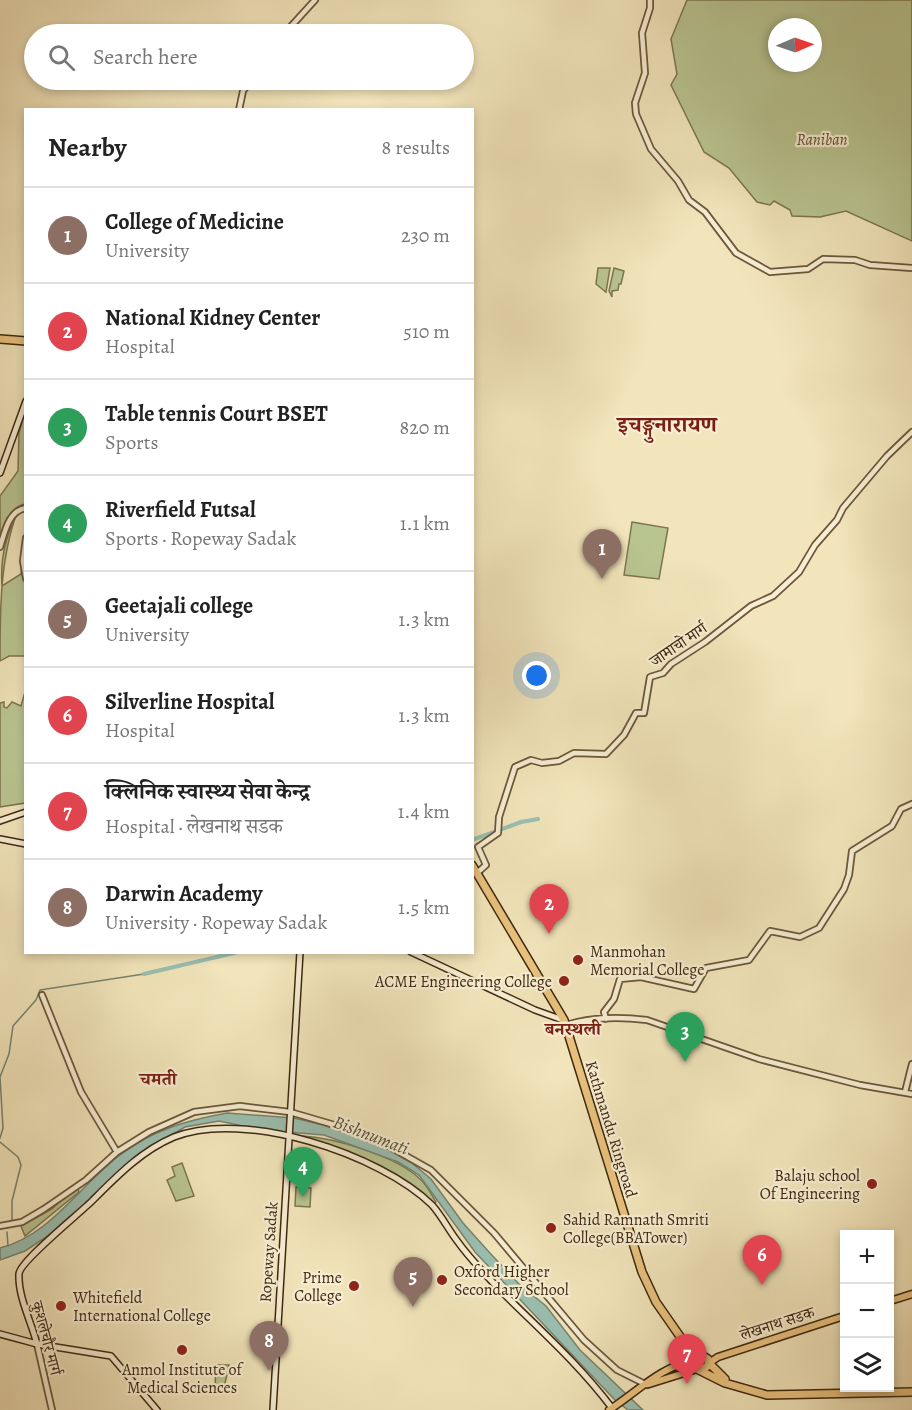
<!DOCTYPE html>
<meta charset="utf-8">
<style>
:root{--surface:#fff;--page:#f2f2f2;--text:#222;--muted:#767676;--line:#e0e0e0;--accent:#8f2418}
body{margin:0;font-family:Alegreya,"Noto Serif Devanagari",serif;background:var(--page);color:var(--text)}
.controls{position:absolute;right:18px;bottom:18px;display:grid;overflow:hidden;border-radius:0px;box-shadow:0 3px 9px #0003}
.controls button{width:54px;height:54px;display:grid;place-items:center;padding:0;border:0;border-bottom:2px solid var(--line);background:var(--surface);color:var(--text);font:30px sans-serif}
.compass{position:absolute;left:768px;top:18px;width:54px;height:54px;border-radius:50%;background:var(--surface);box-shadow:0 3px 9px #0003;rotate:88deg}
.you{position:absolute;left:537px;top:676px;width:21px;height:21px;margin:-15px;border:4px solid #fff;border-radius:50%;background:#1a73e8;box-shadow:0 0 0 9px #1a73e833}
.badge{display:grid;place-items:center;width:39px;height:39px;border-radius:50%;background:var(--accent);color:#fff;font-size:20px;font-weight:700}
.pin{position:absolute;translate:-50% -50px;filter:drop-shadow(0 2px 3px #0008)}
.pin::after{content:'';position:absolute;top:32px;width:21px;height:18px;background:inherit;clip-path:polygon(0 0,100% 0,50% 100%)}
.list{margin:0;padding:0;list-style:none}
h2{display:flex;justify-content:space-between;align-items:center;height:78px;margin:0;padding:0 24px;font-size:26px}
h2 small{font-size:20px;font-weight:400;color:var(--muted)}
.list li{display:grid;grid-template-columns:39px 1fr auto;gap:18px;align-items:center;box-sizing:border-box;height:96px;padding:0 24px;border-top:2px solid var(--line)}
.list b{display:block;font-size:22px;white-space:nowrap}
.list p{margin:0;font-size:20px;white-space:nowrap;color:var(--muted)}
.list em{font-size:20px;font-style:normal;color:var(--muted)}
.icon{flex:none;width:33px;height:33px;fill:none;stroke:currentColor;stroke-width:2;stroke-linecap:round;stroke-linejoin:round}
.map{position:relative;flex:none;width:912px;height:1410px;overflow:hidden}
.search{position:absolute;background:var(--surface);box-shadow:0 3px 9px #0003;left:24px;top:24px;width:450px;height:66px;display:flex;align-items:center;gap:15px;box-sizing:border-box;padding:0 21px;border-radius:33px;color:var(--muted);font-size:22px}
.panel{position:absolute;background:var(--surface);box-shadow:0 3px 9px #0003;left:24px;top:108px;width:450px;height:846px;border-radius:0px}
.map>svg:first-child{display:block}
.green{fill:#b9c591;stroke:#7c7650;stroke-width:1.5;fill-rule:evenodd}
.water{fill:#9bbfb1;stroke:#768371;stroke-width:1.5}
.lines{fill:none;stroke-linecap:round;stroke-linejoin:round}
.stream{stroke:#768371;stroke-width:1.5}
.canal{stroke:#9bbfb1;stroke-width:4}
.tertiary-casing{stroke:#6c573b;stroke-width:8}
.secondary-casing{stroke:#3f2810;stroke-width:8}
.primary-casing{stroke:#3f2810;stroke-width:9}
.trunk-casing{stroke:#3f2810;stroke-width:10}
.tertiary{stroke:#f7eed3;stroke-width:4.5}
.secondary{stroke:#f7eed3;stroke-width:5}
.primary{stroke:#e9c27e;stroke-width:6}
.trunk{stroke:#e9c27e;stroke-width:7}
.poi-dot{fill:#8f2418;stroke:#f7eed3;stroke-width:2}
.labels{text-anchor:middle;stroke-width:4.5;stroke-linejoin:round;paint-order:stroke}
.park-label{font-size:16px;font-style:italic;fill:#5e4f30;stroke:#f7eed3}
.street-label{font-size:16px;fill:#3f2810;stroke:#f7eed3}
.poi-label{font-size:16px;fill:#3f2810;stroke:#f7eed3;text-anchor:start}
.neighbourhood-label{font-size:18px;font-weight:bold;fill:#7a1f14;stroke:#f7eed3}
.water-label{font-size:18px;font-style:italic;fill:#564e38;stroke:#f7eed3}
.district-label{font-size:22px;font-weight:bold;fill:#7a1f14;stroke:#f7eed3}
</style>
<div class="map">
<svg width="912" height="1410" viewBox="0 0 912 1410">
<rect width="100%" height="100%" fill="#f2e5bb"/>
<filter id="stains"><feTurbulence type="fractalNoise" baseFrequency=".00333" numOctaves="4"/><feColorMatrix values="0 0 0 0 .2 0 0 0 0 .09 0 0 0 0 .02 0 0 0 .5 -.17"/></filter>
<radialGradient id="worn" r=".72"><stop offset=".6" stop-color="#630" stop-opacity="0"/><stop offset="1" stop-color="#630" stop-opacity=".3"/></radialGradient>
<!-- green -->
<path class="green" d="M687,0H912V241L846,211L820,217L792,216L790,210L774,201L770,205L757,202L729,168L704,152L671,85L677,74L671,39ZM777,27H813V63H777Z
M598,268H610L606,292L596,284Z
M614,268L624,271L621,284H619L618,290L612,291V297L609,291Z
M25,412V504C8,508 4,525 0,540V496L18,471L19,433Z
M25,511L18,513C5,536 0,560 2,586L21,574L25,530L22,564L26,592L25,656H9L0,661C0,611 0,558 17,513Z
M632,522L668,528L659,579L624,575Z
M25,692V803L0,807V703L4,702V707L7,708L12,702L21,706Z
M303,1136C335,1138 396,1156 420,1179C427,1185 431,1194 436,1202L433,1205L368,1161L297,1137Z
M182,1163L194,1196L176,1201L167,1180L175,1176L172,1167Z
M77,1185L79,1192L25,1236L21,1226L52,1209Z
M296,1187L311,1188L310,1207L295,1206Z
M216,1365H229L224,1388H215Z"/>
<!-- water -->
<path class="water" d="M227,1113L294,1118L323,1125L379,1144L412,1163L431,1179L463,1223L489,1252L519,1284L546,1306L580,1350L643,1410H628L614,1399L475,1252L419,1175L398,1162L324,1135L262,1130L219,1121L185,1127L135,1156L60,1228L25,1251L0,1260V1248C50,1236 81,1184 120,1155C152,1130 188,1120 227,1113Z"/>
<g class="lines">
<!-- stream -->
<path class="stream" d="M0,1138L3,1128L0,1077L9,1054L13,1026L36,1000L40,990L144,974
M0,1142L18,1157L21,1165L12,1201V1222
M7,1232L8,1246"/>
<!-- canal -->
<path class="canal" d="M472,840L521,822L538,819
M144,974L238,952"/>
<!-- tertiary casing -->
<g class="tertiary-casing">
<path id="tertiary" d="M650,0V8L642,33L645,73L635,103L636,114L651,149L678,181L689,200L705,212L736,253L770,272L808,269L823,259L855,260L870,265L912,268
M284,34L315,0
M239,110L243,91L251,80
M26,538L23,561L26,578
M0,547C5,532 8,511 26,508
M477,873L486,865L478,847L498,833L499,817L515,767L531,760L542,763L559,761L574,753L606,754L624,735L636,713H644L650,677L663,673L671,664L705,642L751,606L773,596L799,572L815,545L837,520L843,508L887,456L912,432
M42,995L81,1092L117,1152
M606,1019L604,1012L614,999L620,979L641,977L694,989L706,968L749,960L770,931L800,937L819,928L844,889L849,875L852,851L892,826L901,809L912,804
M566,1025C591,1017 621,1017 647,1020L759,1059L860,1085L912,1094
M905,1092L912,1064
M0,1226L22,1222L44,1209L86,1180L117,1152L149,1132L194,1112L240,1106L290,1112L369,1135L431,1170L494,1233L584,1340L617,1370L647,1385
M37,1344L52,1410"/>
</g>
<!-- secondary casing -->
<g class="secondary-casing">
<path id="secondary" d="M0,473L26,401
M0,821L26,812
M0,839L26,844
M411,952L535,1010L563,1020
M0,1334L37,1344L111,1356L157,1410
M37,1344C31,1321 18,1297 19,1274C19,1262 80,1213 92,1201C117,1176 141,1151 174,1137C244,1109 380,1154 432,1205C442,1216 449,1231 458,1242C470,1259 486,1275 500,1290C540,1330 577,1362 612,1408
M273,1410L300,952"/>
</g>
<!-- primary casing -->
<g class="primary-casing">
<path id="primary" d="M890,1301L912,1294
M709,1363L718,1357L844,1316
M649,1384L697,1369
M609,1410C636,1393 662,1365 694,1361"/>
</g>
<!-- trunk casing -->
<g class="trunk-casing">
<path id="trunk" d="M0,339L26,341
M472,865L564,1020L642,1272L656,1302L695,1358
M709,1363L725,1379
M699,1370L708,1366V1359L703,1356L695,1358L697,1369L725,1383L767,1395L912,1392"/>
</g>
<!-- tertiary -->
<use href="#tertiary" class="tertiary"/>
<!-- secondary -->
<use href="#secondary" class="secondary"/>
<!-- primary -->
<use href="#primary" class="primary"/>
<!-- trunk -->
<use href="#trunk" class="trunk"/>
</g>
<!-- markers -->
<g class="poi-dot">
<circle cx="578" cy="960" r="6"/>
<circle cx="564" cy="981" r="6"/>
<circle cx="872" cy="1184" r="6"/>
<circle cx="551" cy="1228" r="6"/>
<circle cx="442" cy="1280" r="6"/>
<circle cx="354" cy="1286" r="6"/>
<circle cx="61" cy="1306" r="6"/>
<circle cx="182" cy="1350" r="6"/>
</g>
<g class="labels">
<!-- park labels -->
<g class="park-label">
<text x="822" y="145">Raniban</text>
</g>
<!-- street labels -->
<g class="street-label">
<text transform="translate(678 644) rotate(-34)" y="6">जामाचो मार्ग</text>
<text transform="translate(612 1129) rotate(73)" y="6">Kathmandu Ringroad</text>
<text transform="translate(268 1252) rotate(-86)" y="6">Ropeway Sadak</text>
<text transform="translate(777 1323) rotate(-18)" y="6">लेखनाथ सडक</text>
<text transform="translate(47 1338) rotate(75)" y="6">कुशलेचौर मार्ग</text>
</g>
<!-- poi labels -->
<g class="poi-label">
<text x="590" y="957">Manmohan<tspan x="590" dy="18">Memorial College</tspan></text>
<text x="552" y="987" text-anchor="end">ACME Engineering College</text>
<text x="860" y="1181" text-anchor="end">Balaju school<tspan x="860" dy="18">Of Engineering</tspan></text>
<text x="563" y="1225">Sahid Ramnath Smriti<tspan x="563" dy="18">College(BBATower)</tspan></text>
<text x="454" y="1277">Oxford Higher<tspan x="454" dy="18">Secondary School</tspan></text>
<text x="342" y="1283" text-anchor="end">Prime<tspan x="342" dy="18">College</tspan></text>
<text x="73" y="1303">Whitefield<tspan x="73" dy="18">International College</tspan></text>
<text x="182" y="1375" text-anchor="middle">Anmol Institute of<tspan x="182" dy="18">Medical Sciences</tspan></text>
</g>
<!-- neighbourhood labels -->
<g class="neighbourhood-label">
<text x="573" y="1035">बनस्थली</text>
<text x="158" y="1085">चमती</text>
</g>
<!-- water labels -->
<g class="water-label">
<text transform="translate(371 1135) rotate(21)" y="6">Bishnumati</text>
</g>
<!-- district labels -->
<g class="district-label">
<text x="667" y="432">इचङ्गुनारायण</text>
</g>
</g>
<rect width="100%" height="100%" filter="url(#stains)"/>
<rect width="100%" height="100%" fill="url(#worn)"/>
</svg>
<div class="controls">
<button>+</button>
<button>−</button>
<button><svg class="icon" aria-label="layers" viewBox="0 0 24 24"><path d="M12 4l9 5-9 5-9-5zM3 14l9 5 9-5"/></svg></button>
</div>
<svg class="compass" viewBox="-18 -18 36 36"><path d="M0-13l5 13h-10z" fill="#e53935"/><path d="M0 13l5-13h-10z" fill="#767676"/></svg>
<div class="you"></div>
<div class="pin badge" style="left:602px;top:579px;background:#8d6e63">1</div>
<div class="pin badge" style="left:549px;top:934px;background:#e0444e">2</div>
<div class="pin badge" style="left:685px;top:1062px;background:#2e9e5b">3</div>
<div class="pin badge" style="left:303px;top:1197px;background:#2e9e5b">4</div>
<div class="pin badge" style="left:413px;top:1307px;background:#8d6e63">5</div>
<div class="pin badge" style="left:762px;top:1285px;background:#e0444e">6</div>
<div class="pin badge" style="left:687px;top:1384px;background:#e0444e">7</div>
<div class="pin badge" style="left:269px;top:1371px;background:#8d6e63">8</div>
<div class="search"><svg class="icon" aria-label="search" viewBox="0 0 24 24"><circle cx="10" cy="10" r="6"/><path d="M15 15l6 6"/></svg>Search here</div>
<section class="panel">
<h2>Nearby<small>8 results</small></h2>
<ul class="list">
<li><span class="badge" style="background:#8d6e63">1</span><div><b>College of Medicine</b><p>University</p></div><em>230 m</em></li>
<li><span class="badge" style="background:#e0444e">2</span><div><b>National Kidney Center</b><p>Hospital</p></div><em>510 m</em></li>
<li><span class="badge" style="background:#2e9e5b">3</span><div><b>Table tennis Court BSET</b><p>Sports</p></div><em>820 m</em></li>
<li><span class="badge" style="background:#2e9e5b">4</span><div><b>Riverfield Futsal</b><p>Sports · Ropeway Sadak</p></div><em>1.1 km</em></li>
<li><span class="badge" style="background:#8d6e63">5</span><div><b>Geetajali college</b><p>University</p></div><em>1.3 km</em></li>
<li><span class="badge" style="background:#e0444e">6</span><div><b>Silverline Hospital</b><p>Hospital</p></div><em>1.3 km</em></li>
<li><span class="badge" style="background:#e0444e">7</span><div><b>क्लिनिक स्वास्थ्य सेवा केन्द्र</b><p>Hospital · लेखनाथ सडक</p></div><em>1.4 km</em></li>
<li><span class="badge" style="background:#8d6e63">8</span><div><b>Darwin Academy</b><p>University · Ropeway Sadak</p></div><em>1.5 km</em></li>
</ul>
</section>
</div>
